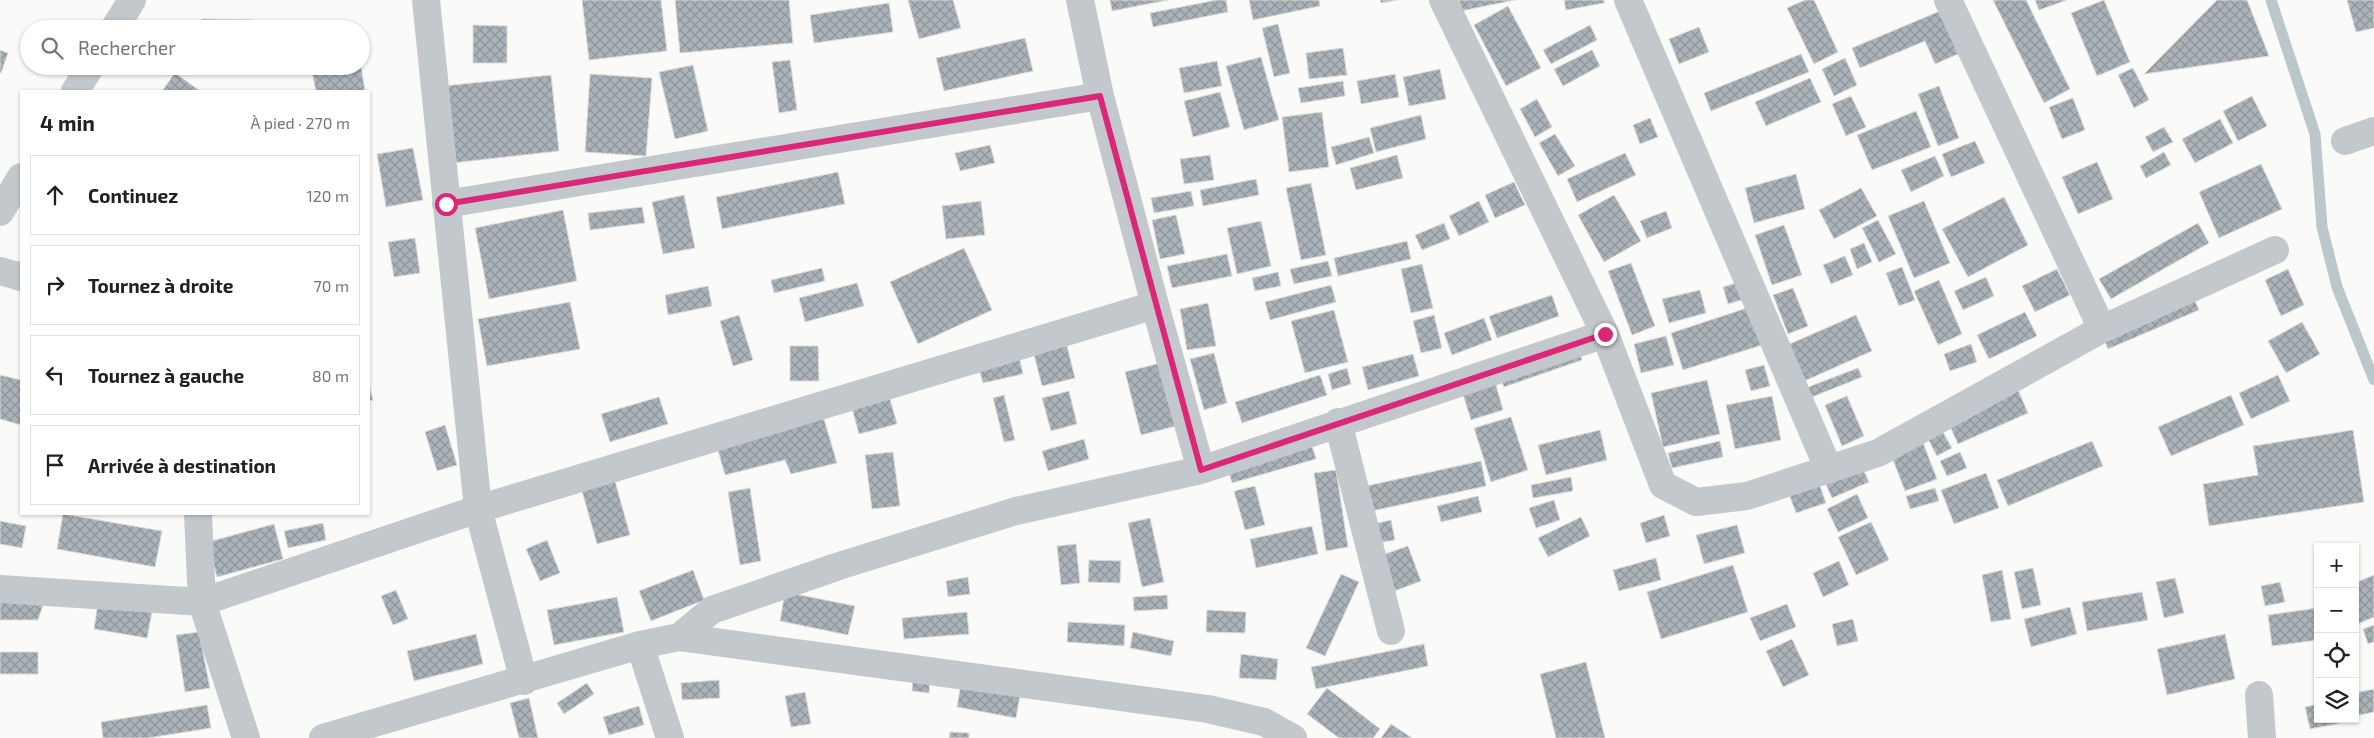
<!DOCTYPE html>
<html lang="fr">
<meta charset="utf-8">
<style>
:root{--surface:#fff;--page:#f2f2f2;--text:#202124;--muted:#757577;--line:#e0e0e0}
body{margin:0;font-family:"Exo 2",sans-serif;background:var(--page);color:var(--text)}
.controls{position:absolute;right:15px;bottom:15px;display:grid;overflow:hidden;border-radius:0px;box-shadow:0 1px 4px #0004}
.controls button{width:45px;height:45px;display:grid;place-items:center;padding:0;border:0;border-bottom:1px solid var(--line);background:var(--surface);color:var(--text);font:25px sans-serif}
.stop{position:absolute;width:15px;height:15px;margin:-11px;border:4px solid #db2777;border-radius:50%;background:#fff}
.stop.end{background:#db2777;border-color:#fff;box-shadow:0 1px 5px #0008}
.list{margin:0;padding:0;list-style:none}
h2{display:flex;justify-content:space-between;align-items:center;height:65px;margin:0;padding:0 20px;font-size:21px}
h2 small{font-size:16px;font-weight:400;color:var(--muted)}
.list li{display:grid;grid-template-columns:32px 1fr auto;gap:15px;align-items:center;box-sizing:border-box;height:80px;margin:0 10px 10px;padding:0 10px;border:1px solid var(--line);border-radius:0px}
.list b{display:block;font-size:19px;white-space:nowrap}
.list em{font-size:16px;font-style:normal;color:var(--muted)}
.icon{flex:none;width:28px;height:28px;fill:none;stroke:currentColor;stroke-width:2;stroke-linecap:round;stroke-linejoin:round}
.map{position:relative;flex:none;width:2374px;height:738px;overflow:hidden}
.search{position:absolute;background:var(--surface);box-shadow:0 1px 4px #0004;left:20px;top:20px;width:350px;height:55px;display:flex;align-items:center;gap:12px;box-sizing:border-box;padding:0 18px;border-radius:28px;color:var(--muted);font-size:19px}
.panel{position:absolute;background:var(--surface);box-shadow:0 1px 4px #0004;left:20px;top:90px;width:350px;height:425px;border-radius:0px}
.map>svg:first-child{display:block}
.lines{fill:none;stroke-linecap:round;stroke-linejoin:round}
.stream{stroke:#bbc7cb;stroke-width:11}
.building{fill:url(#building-cross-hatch);stroke:#dcdcda}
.minor{stroke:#c3c8cc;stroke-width:28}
.route{stroke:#db2777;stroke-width:6}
</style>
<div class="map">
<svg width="2374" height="738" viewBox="0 0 2374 738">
<defs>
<pattern id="building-cross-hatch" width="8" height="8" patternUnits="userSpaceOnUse" patternTransform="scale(1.25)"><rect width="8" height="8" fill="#aab3b9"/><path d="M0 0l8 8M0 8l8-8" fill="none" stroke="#8e969c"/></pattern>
</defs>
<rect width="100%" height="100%" fill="#fafaf8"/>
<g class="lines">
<!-- stream -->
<path class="stream" d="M2271,0L2315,134L2322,227L2337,287L2374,380"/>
</g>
<!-- building -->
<path class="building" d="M582,0H661L667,51L589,60Z
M675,0H789L793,43L680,53Z
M908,0H953L961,28L919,39Z
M1110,0H1168L1112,11Z
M1217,0H1226L1228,12L1153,27L1150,13Z
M1249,0H1319L1320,6L1253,20Z
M1380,0H1397L1381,3Z
M1459,0H1515L1461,11Z
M1564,0H1604V3L1566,10Z
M1805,0H1814L1838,52L1814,64L1787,8Z
M1993,0H2026L2070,89L2044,103Z
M2035,0H2067L2039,10Z
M2104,0L2130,62L2097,76L2071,13Z
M2217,0H2247L2269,56L2144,74Z
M2347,0H2374V28L2356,32Z
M889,3L893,32L814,43L810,15Z
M1508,6L1541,68L1506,86L1474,25Z
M1940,11L1958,54L1935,64L1925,41L1860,68L1852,48Z
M202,19L253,20V29H202Z
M1278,24L1290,73L1274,77L1262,28Z
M473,25L507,26V63H473Z
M1590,25L1597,40L1551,64L1543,50Z
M1699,27L1709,52L1679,64L1669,39Z
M1025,38L1033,71L944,91L936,58Z
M1343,48L1347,75L1309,79L1306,53Z
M0,50L8,53L1,73H0Z
M1592,50L1600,66L1563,86L1554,69Z
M1801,54L1809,72L1711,111L1704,93Z
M1261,57L1279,120L1244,130L1226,66Z
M1845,58L1857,85L1834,96L1822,69Z
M790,60L797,110L779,113L772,62Z
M1217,61L1222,86L1184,93L1179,68Z
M693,65L708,131L675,139L659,72Z
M201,66H252V68Z
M317,66H361L365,91H316L311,67Z
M2133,68L2149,100L2134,108L2118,75Z
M1440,69L1446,99L1409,106L1403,77Z
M175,73L200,91H162Z
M590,74L652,78L646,156L585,152Z
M1395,74L1399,97L1361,104L1357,81Z
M551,75L559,151L452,163L443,86Z
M1810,78L1821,102L1766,126L1755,102Z
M1343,81L1345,96L1301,103L1298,88Z
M1939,86L1959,138L1938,146L1918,94Z
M1220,92L1230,127L1193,137L1184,101Z
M1851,96L1866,127L1846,136L1832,104Z
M2252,96L2267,126L2238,141L2223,111Z
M2073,98L2085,130L2062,139L2049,107Z
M1537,99L1552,127L1535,137L1520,109Z
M1916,111L1931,147L1872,170L1857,135Z
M1322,112L1329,167L1289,172L1282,117Z
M1421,115L1426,139L1376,152L1370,128Z
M1650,118L1658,137L1640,144L1633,125Z
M2220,119L2233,143L2195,163L2182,139Z
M2164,127L2173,142L2153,152L2145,137Z
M1555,134L1575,166L1558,176L1539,143Z
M1369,137L1374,153L1336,165L1331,147Z
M1975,141L1985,163L1951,177L1942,154Z
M990,145L995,163L960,171L955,153Z
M413,148L423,200L386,207L377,154Z
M2164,152L2171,165L2146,178L2140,166Z
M1625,153L1636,175L1577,202L1567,179Z
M1210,155L1214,180L1184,184L1180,159Z
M1397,155L1403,178L1356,190L1350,168Z
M1935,156L1944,176L1911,192L1901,170Z
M2097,162L2113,199L2078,214L2062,177Z
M2261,164L2282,209L2219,238L2199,192Z
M838,172L845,204L722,229L716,197Z
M1796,174L1805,209L1754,223L1745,188Z
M1256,179L1259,195L1203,206L1200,190Z
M1514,182L1525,205L1495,218L1485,195Z
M1311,183L1326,255L1301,260L1286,188Z
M1861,188L1877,216L1834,239L1819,210Z
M1191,191L1194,206L1154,213L1151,198Z
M684,195L695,248L663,254L652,202Z
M1614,195L1641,241L1604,262L1578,215Z
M2004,197L2028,245L1968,277L1942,229Z
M981,201L985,235L946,239L942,206Z
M1479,201L1489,222L1459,236L1449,216Z
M1924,201L1950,263L1914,278L1888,216Z
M642,207L645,223L590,230L588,213Z
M563,210L577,281L489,299L475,228Z
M1666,211L1672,228L1647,238L1640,221Z
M1176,215L1185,254L1160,259L1152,220Z
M1878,220L1896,254L1879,262L1862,228Z
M1261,221L1271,266L1237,274L1227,228Z
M1444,223L1450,239L1422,250L1415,235Z
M2198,223L2209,243L2111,299L2099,279Z
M1784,225L1802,275L1772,285L1755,235Z
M415,238L420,273L394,277L388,242Z
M1407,241L1411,259L1338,276L1334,258Z
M1864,243L1872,262L1857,269L1850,249Z
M964,248L992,310L918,344L890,282Z
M1227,254L1232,276L1172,288L1167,266Z
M1845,256L1853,275L1831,284L1823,265Z
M1328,261L1332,276L1294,284L1290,269Z
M1631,263L1655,326L1632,335L1608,271Z
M1422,264L1433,308L1411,313L1401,269Z
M1902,267L1915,300L1899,306L1886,273Z
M822,268L825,281L774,293L771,280Z
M2057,269L2070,295L2035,312L2022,286Z
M2288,269L2304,305L2281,316L2265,280Z
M1278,272L1281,286L1255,291L1252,278Z
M1986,277L1994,296L1963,310L1954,291Z
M1939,280L1962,334L1938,345L1914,291Z
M1743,281L1748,298L1728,304L1723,287Z
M857,283L864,306L805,322L799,298Z
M1331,285L1336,302L1270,320L1265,302Z
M708,286L712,306L668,315L665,295Z
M1793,288L1808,326L1788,334L1773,295Z
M1700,290L1706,313L1669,323L1662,299Z
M1552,295L1559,316L1497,338L1489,316Z
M2194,299L2199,310L2108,349L2103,337Z
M570,302L580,349L487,366L478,319Z
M1208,303L1216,346L1187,350L1180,309Z
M1750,307L1762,345L1683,370L1671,333Z
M1334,310L1348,362L1305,373L1291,321Z
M2025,312L2037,336L1989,359L1977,335Z
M739,315L753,360L733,366L720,321Z
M1434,315L1442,348L1421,353L1413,321Z
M1856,315L1872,351L1802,382L1785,346Z
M1484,318L1492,340L1452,355L1444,333Z
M2302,322L2320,354L2286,373L2268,341Z
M1666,336L1674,365L1641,373L1634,344Z
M1066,342L1075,378L1042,386L1033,351Z
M1971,344L1977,362L1950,371L1944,354Z
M790,346H818L819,381H790Z
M1578,347L1582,360L1504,387L1499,375Z
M1214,353L1227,403L1204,410L1190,359Z
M1413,354L1419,376L1368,390L1362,367Z
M1019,356L1023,374L983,383L978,365Z
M1164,362L1180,425L1141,435L1125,372Z
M1764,365L1770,386L1751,391L1745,370Z
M1347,368L1351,384L1332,390L1328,374Z
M1858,368L1862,377L1807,399L1803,389Z
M0,375L21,380V425L0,419Z
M1320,375L1327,395L1242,423L1235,402Z
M2278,375L2290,401L2251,419L2239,393Z
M1494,378L1503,410L1471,420L1461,388Z
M1707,380L1720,434L1663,447L1651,393Z
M369,386L373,400L369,401Z
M2018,390L2028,413L1958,444L1948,422Z
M1069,391L1077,424L1051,431L1042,398Z
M1004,395L1015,440L1004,442L993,398Z
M2231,395L2244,425L2171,456L2158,427Z
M1772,396L1781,440L1735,449L1726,405Z
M1847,396L1864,436L1842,446L1825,405Z
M659,397L668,424L610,442L601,414Z
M890,399L897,424L859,434L852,408Z
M821,409L837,463L791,474L785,460L725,475L715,440Z
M1511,417L1528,470L1491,482L1474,428Z
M445,425L457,465L437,471L425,432Z
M1941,429L1952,448L1937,456L1927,437Z
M1600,430L1607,460L1546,475L1538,445Z
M2353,430L2364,502L2209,526L2203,484L2258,475L2253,446Z
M1084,439L1089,459L1048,471L1042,451Z
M1310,439L1316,459L1232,483L1226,462Z
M1922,440L1937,479L1905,491L1890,452Z
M1720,441L1723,457L1672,468L1668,453Z
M2092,441L2103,466L2008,506L1997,480Z
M893,452L900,506L872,509L865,455Z
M1960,452L1967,468L1947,476L1940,461Z
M1481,461L1486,486L1372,511L1366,486Z
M1861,465L1869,482L1832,498L1824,480Z
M1336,470L1348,547L1326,551L1314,473Z
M1986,473L1999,508L1954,524L1941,490Z
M1571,477L1573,491L1533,498L1531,485Z
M1817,478L1826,503L1796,513L1787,489Z
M615,481L630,535L597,544L582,491Z
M1255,486L1265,525L1245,530L1234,491Z
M750,488L761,561L740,565L728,492Z
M1935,488L1939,501L1910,509L1906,496Z
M1857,494L1868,518L1838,532L1827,509Z
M1478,496L1482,512L1441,522L1437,506Z
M1554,500L1560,520L1536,528L1529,508Z
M63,514L162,531L155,567L57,549Z
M1664,515L1670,536L1646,543L1640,523Z
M1581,517L1590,536L1548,557L1538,538Z
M1150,518L1164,582L1142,587L1128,523Z
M1391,520L1395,540L1378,543L1374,524Z
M0,521L26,526L22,548L0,544Z
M1871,522L1889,560L1856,575L1838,537Z
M323,523L326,540L288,548L284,531Z
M274,524L283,559L217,577L208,542Z
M1737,525L1745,553L1704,564L1696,535Z
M1312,526L1318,554L1256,568L1250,539Z
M547,540L560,573L540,581L526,549Z
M1076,544L1080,583L1061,585L1057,546Z
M1408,546L1421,581L1392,592L1379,556Z
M1656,558L1661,580L1619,591L1613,570Z
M1089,560L1121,561L1120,583L1088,582Z
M1839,561L1849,585L1823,597L1813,573Z
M1733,565L1748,612L1661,639L1647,592Z
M2033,568L2041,605L2022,609L2014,572Z
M693,570L704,600L651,621L639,591Z
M2002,570L2011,619L1991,622L1982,575Z
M1341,574L1359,582L1325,656L1306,648Z
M2374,575V617L2355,625V583Z
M968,577L970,594L948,597L946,581Z
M2175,578L2184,613L2164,618L2156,582Z
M2280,582L2285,602L2265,606L2261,586Z
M396,590L408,619L393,625L381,596Z
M785,592L855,606L848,635L780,621Z
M2142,592L2148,620L2087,631L2082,602Z
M1167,595L1168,609L1134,611L1133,597Z
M617,597L624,632L554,645L547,610Z
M0,599H45L38,620H0Z
M98,603L152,612L147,638L94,629Z
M1787,604L1796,627L1760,641L1750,618Z
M2070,607L2077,634L2031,647L2024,619Z
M2317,608L2318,640L2272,646L2268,615Z
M1207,610L1246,612L1245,633L1206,632Z
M967,612L969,634L904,639L902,618Z
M1853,619L1858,641L1837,646L1832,624Z
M1068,622L1125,625L1124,646L1067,642Z
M2374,625V642L2368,644L2363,629Z
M199,632L210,688L185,692L176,635Z
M1133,632L1174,641L1171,656L1130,648Z
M476,634L483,664L414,681L407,651Z
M2225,634L2235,679L2167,695L2157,649Z
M1792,639L1809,675L1783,687L1766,651Z
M1424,644L1428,666L1316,689L1311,667Z
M0,652H38V674H0Z
M1241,654L1278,659L1276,680L1239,678Z
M1586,662L1605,738H1556L1540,674Z
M913,679L930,680L929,693L912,691Z
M719,680L720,698L682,700L681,683Z
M587,683L594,694L564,714L557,703Z
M961,683L1020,695L1016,718L957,707Z
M1327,688L1380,729L1373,738H1339L1307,714Z
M2374,689V712L2355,716V693Z
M805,692L811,724L791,727L785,696Z
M529,698L538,738H519L510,703Z
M2318,704V719H2340L2341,723L2310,729L2305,707Z
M207,705L211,728L148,738H103L101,722Z
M639,706L644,725L609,735L603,717Z
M1391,724L1412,738H1381Z
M950,732L969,733V738H949Z"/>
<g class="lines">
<!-- minor -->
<path class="minor" d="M426,0L478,509L524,681
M1080,0L1100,96L1155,305
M1443,0L1605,334L1663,485L1696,502L1747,496L1878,453L2102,329L2275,250
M1628,0L1829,470
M1948,0L2102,329
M114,29L132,0
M75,91L91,66
M2345,141L2374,131
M446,204L1100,96
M0,212L21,177
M0,271L21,277
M1338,422L1391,631
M198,514L202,602L246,738
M0,589L202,602L478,509L1155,305L1201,470
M679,637L1208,709L1264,722L1293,738
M640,645L670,738
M2259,695L2262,738
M323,738L640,645L679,637L712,610L839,566L1016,511L1201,470L1605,334"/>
</g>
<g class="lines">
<!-- route -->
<path class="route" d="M446,204L1100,96L1201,470L1605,334"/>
</g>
</svg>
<div class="controls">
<button>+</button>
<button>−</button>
<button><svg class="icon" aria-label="locate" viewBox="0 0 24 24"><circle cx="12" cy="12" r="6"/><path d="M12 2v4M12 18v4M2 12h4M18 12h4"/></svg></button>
<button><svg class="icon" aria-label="layers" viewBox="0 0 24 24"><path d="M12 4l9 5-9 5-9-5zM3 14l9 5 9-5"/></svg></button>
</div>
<div class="stop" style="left:446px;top:204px"></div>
<div class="stop end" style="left:1605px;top:334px"></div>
<div class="search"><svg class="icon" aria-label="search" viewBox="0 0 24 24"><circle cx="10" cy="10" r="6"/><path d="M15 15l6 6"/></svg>Rechercher</div>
<section class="panel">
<h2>4 min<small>À pied · 270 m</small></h2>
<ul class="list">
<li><svg class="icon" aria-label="ahead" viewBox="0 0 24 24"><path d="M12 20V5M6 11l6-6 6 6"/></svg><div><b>Continuez</b></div><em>120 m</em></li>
<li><svg class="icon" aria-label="right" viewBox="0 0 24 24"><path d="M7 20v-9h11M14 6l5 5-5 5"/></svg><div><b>Tournez à droite</b></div><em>70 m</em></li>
<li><svg class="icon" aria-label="left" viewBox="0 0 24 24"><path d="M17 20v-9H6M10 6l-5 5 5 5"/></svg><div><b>Tournez à gauche</b></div><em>80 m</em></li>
<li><svg class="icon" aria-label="arrive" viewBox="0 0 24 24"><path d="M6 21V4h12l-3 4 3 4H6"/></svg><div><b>Arrivée à destination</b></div></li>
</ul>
</section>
</div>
